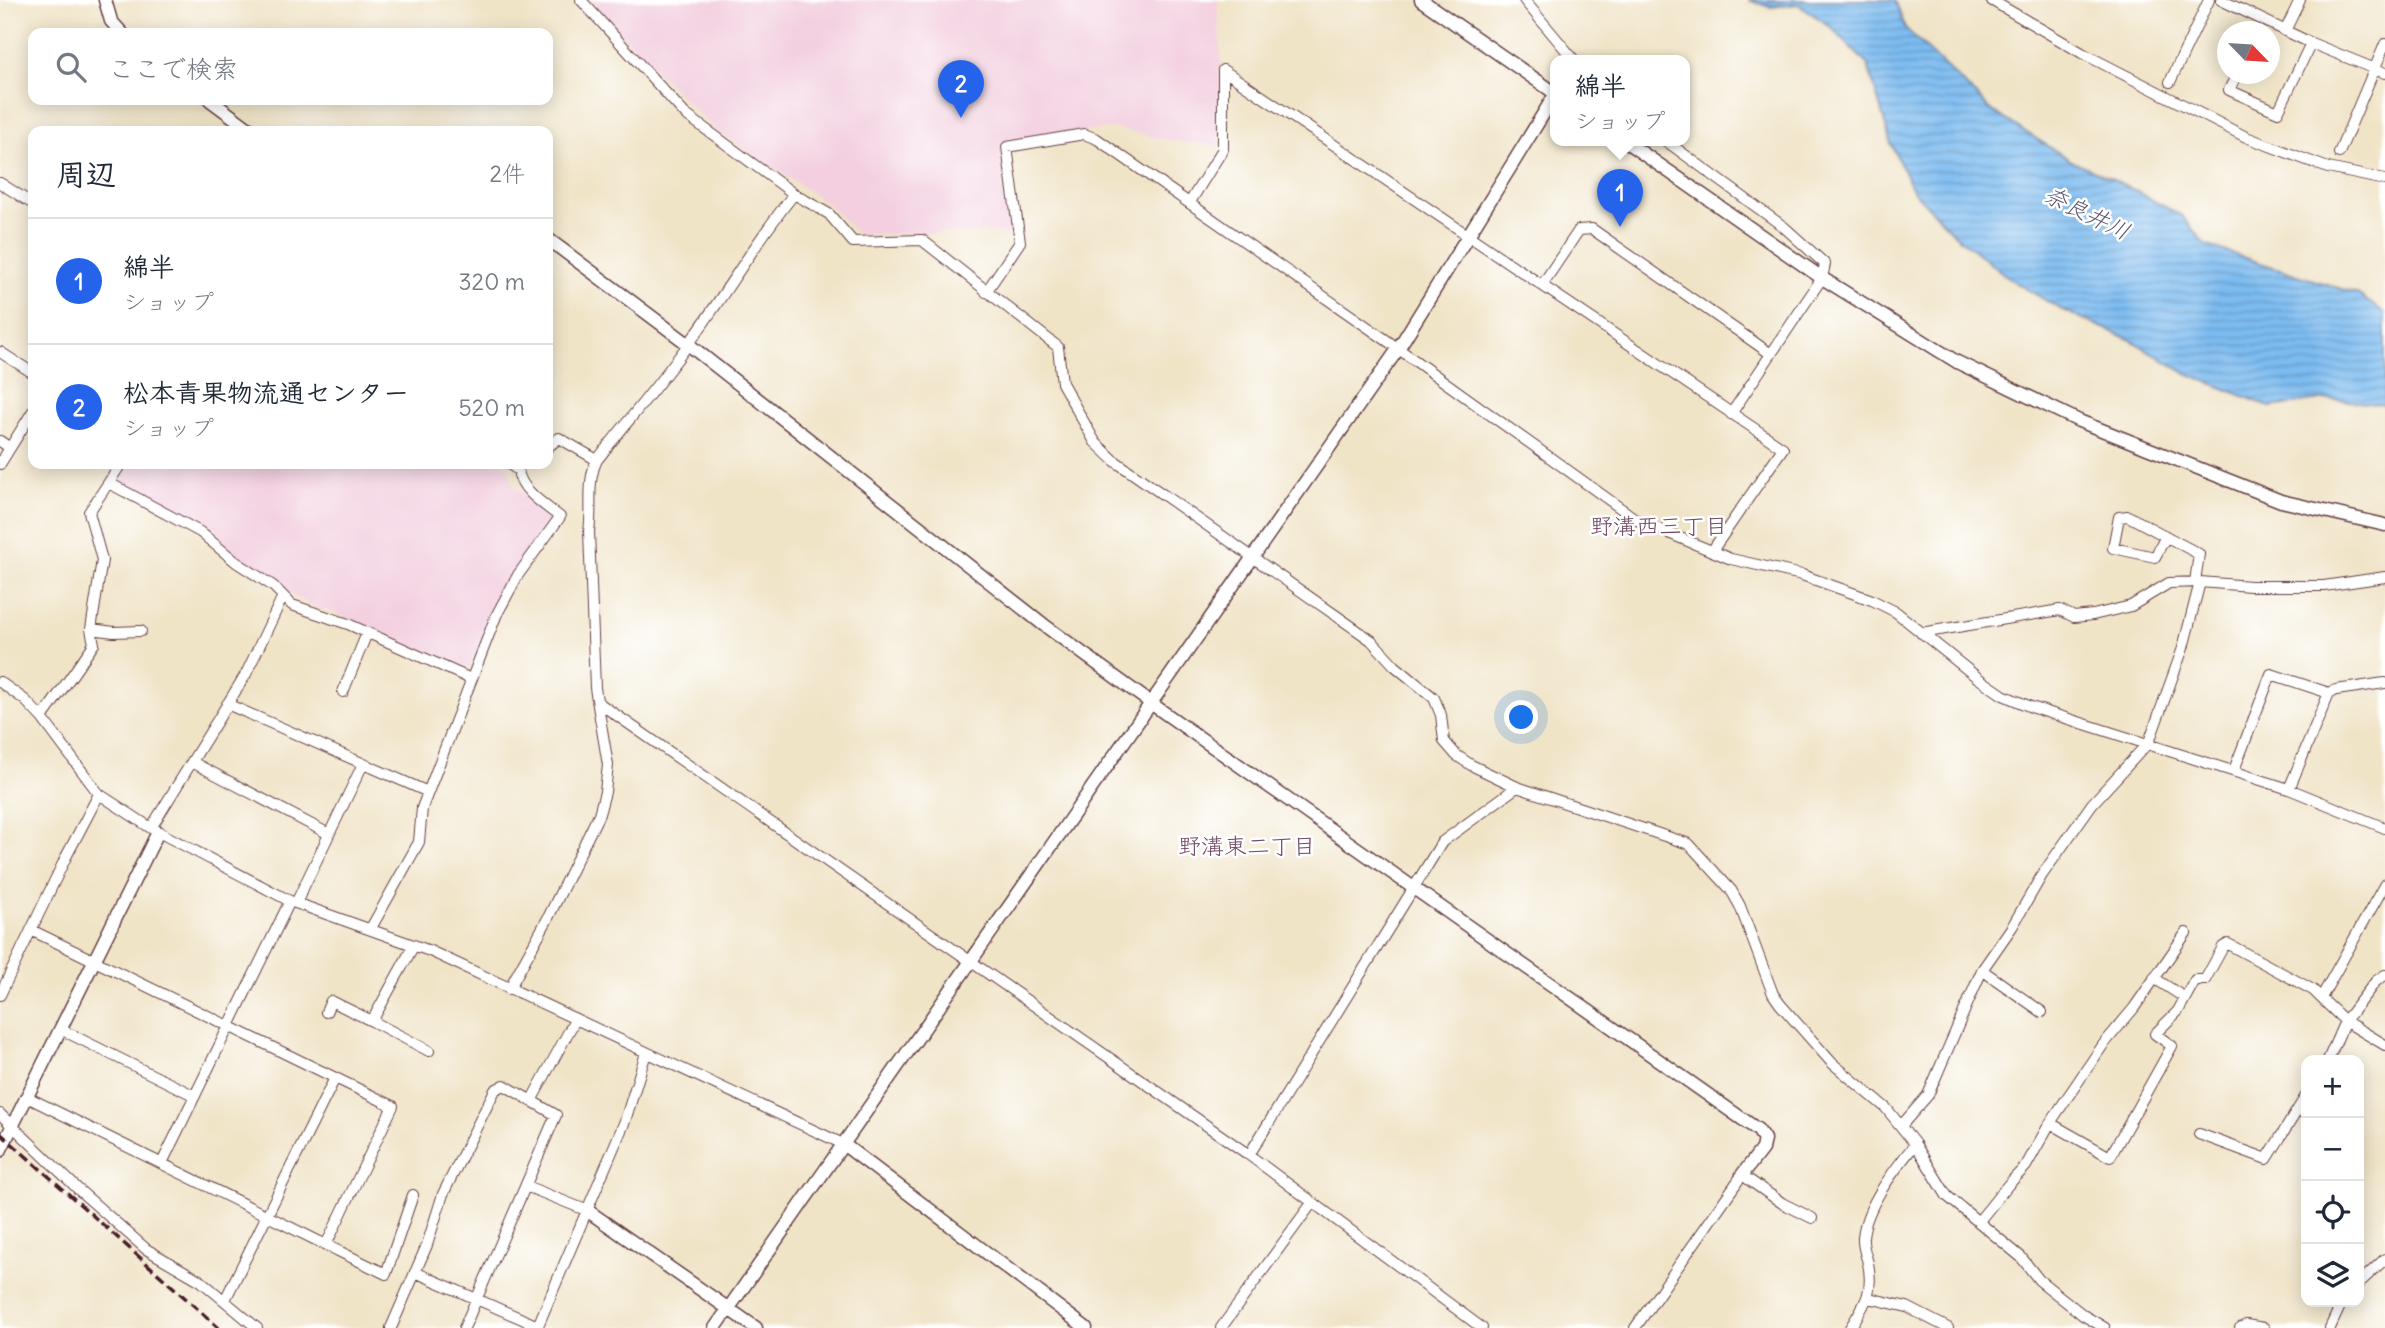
<!DOCTYPE html>
<html lang="ja">
<meta charset="utf-8">
<style>
:root{--surface:#fff;--page:#f6f6f7;--text:#1f2937;--muted:#747a83;--line:#e0e1e3;--accent:#2563eb}
body{margin:0;font-family:Delius,"Klee One",sans-serif;background:var(--page);color:var(--text)}
.controls{position:absolute;right:21px;bottom:21px;display:grid;overflow:hidden;border-radius:14px;box-shadow:0 4px 18px #0003}
.controls button{width:63px;height:63px;display:grid;place-items:center;padding:0;border:0;border-bottom:2px solid var(--line);background:var(--surface);color:var(--text);font:35px sans-serif}
.compass{position:absolute;left:2217px;top:21px;width:63px;height:63px;border-radius:50%;background:var(--surface);box-shadow:0 4px 18px #0003;rotate:115deg}
.you{position:absolute;left:1522px;top:718px;width:24px;height:24px;margin:-18px;border:5px solid #fff;border-radius:50%;background:#1a73e8;box-shadow:0 0 0 10px #1a73e833}
.badge{display:grid;place-items:center;width:46px;height:46px;border-radius:50%;background:var(--accent);color:#fff;font-size:23px;font-weight:700}
.pin{position:absolute;translate:-50% -58px;filter:drop-shadow(0 2px 4px #0008)}
.pin::after{content:'';position:absolute;top:37px;width:24px;height:21px;background:inherit;clip-path:polygon(0 0,100% 0,50% 100%)}
.popup{position:absolute;left:1550px;top:55px;width:140px;height:91px;box-sizing:border-box;display:grid;place-content:center;border-radius:14px;background:var(--surface);filter:drop-shadow(0 2px 5px #0005);font-size:23px;white-space:nowrap;color:var(--muted)}
.popup b{font-size:26px;color:var(--text)}
.popup::after{content:'';position:absolute;left:50%;top:100%;margin-left:-14px;border:14px solid transparent;border-top-color:var(--surface)}
.list{margin:0;padding:0;list-style:none}
h2{display:flex;justify-content:space-between;align-items:center;height:91px;margin:0;padding:0 28px;font-size:30px}
h2 small{font-size:23px;font-weight:400;color:var(--muted)}
.list li{display:grid;grid-template-columns:46px 1fr auto;gap:21px;align-items:center;box-sizing:border-box;height:126px;padding:0 28px;border-top:2px solid var(--line)}
.list b{display:block;font-size:26px;white-space:nowrap}
.list p{margin:0;font-size:23px;white-space:nowrap;color:var(--muted)}
.list em{font-size:23px;font-style:normal;color:var(--muted)}
.icon{flex:none;width:38px;height:38px;fill:none;stroke:currentColor;stroke-width:2;stroke-linecap:round;stroke-linejoin:round}
.map{position:relative;flex:none;width:2385px;height:1328px;overflow:hidden}
.search{position:absolute;background:var(--surface);box-shadow:0 4px 18px #0003;left:28px;top:28px;width:525px;height:77px;display:flex;align-items:center;gap:18px;box-sizing:border-box;padding:0 24px;border-radius:14px;color:var(--muted);font-size:26px}
.panel{position:absolute;background:var(--surface);box-shadow:0 4px 18px #0003;left:28px;top:126px;width:525px;height:343px;border-radius:14px}
.map>svg:first-child{display:block}
.built{fill:#f3cfdf}
.water{fill:url(#water-rules);stroke:#636e8e;stroke-width:2}
.lines{fill:none;stroke-linecap:round;stroke-linejoin:round}
.minor-casing{stroke:#633d42;stroke-width:12}
.tertiary-casing{stroke:#633d42;stroke-width:15}
.minor{stroke:#fff;stroke-width:10}
.tertiary{stroke:#fff;stroke-width:12}
.rail{stroke:#4a1f2b;stroke-width:3.5;stroke-dasharray:10 5;stroke-linecap:butt}
.labels{text-anchor:middle;stroke-width:5;stroke-linejoin:round;paint-order:stroke}
.water-label{font-size:23px;font-style:italic;fill:#5c5670;stroke:#fff}
.neighbourhood-label{font-size:23px;fill:#714966;stroke:#fff}
</style>
<div class="map">
<svg width="2385" height="1328" viewBox="0 0 2385 1328">
<defs>
<pattern id="water-rules" width="6" height="5" patternUnits="userSpaceOnUse" patternTransform="scale(1.75)"><rect width="6" height="5" fill="#7cbcf1"/><path d="M0 2.5h6" fill="none" stroke="#6898c3"/></pattern>
</defs>
<rect width="100%" height="100%" fill="#fff"/>
<filter id="ink" filterUnits="userSpaceOnUse"><feTurbulence type="fractalNoise" baseFrequency=".0143" numOctaves="2"/><feDisplacementMap in="SourceGraphic" scale="14" xChannelSelector="R" yChannelSelector="G"/><feConvolveMatrix kernelMatrix="1 2 1 2 8 2 1 2 1" color-interpolation-filters="sRGB"/></filter>
<filter id="wash" filterUnits="userSpaceOnUse"><feTurbulence type="fractalNoise" baseFrequency=".00686" numOctaves="4" result="noise"/><feDisplacementMap in="SourceGraphic" scale="28" xChannelSelector="R" yChannelSelector="G"/><feGaussianBlur stdDeviation="1.57" result="paint"/><feColorMatrix in="noise" values="0 0 0 0 0 0 0 0 0 0 0 0 0 0 0 0 0 1.4 0 .05"/><feComposite in="paint" operator="in"/></filter>
<g filter="url(#wash)">
<rect width="100%" height="100%" fill="#f0e4c7"/>
<!-- built -->
<path class="built" d="M589,0H1218L1221,60L1220,146L1167,140L1112,128L999,143L1005,162L1013,236L995,232L858,235L824,201L716,131L635,51L607,17Z
M128,464H503L507,467L514,486L550,515L551,521L493,615L471,667L466,670L332,612L317,609L291,595L231,552L205,529L118,482Z"/>
<!-- water -->
<path class="water" d="M1748,0H1895L1905,28L1992,111L2072,161L2111,178L2182,216L2205,245L2357,294L2385,313V405L2329,399L2270,407L2184,372L2131,340L2060,309L2010,279L1954,234L1914,192L1891,144L1868,65L1831,27L1798,4L1770,7Z"/>
</g>
<g filter="url(#ink)">
<g class="lines">
<!-- minor casing -->
<g class="minor-casing">
<path id="minor" d="M581,0L685,114L794,194L829,214L853,242L922,240L1058,347L1062,383L1095,442L1115,461L1371,640L1395,666L1434,698L1441,715L1444,741L1456,755L1471,765L1517,787L1689,844L1731,890L1740,906L1773,994L1780,1004L1832,1063L1886,1108L1915,1144L1947,1196L2021,1257L2039,1280L2083,1315L2105,1328
M1524,0L1575,61
M1991,0L2082,53L2246,137L2328,168L2385,180
M2221,0L2311,43L2385,73
M2285,31L2300,0
M1223,70L1783,448L1712,551
M2237,74L2229,90L2278,112L2311,43
M2170,82L2209,0
M1666,141L1784,227L1825,264L1822,278L1731,414
M2339,153L2385,44
M0,183L33,204
M1190,202L1223,149V70
M1542,285L1579,230L1592,229L1771,354
M986,292L1020,242L1007,147L1084,134L1097,139L1389,342L1637,520L1731,559L1802,575L1872,600L1896,612L1978,678L2003,695L2031,707L2289,789L2385,828
M0,352L33,373
M0,441L10,448
M548,447L559,438L597,460
M0,464L33,411
M109,483L200,532L236,562L273,586L292,605L348,624L471,679
M2166,536L2155,557L2113,548L2119,517L2128,516L2199,554L2195,582
M91,629L114,632L141,631
M1921,633L2060,610L2074,617L2093,615L2131,606L2169,583L2200,582L2250,586H2324L2385,577
M0,682L25,700L42,718L99,794L151,828L290,901L430,951L843,1144
M343,692L367,633
M599,703L1249,1155L1482,1328
M227,704L428,792
M42,718L94,644L91,629L102,560L89,512L121,464
M192,762L329,834
M2234,770L2271,674L2329,693
M2289,789L2329,693L2336,690L2385,683
M151,828L246,674L283,596
M2385,884L2321,998L2345,1021L2376,981L2385,975
M296,903L363,764
M371,928L419,842L422,808L496,616L518,575L560,517C545,505 520,490 518,470L509,464
M414,945L372,1021L429,1051
M1982,970L2042,1012
M2154,978L2185,998
M509,989L547,920L599,814L605,792L608,765L595,688L589,531C593,507 586,482 597,460C628,421 660,383 690,342C726,293 756,241 794,194
M0,995L66,857L99,794
M326,1012L331,1001L372,1021
M60,1029L195,1096
M2328,1060L2345,1021L2385,1045
M27,1097L326,1245L393,1106L31,930
M531,1101L575,1020
M0,1114L80,1191L146,1249L201,1281L257,1328
M2050,1123L2103,1045L2134,1008L2186,933
M1901,1126L1928,1095L1982,970L2012,927L2042,875L2092,804L2149,742L2183,648L2200,582
M2199,1134L2267,1159L2306,1096
M1249,1155L1442,842L1517,787
M162,1163L290,901
M526,1186L588,1211
M1979,1221L2008,1185L2026,1166L2050,1123L2110,1157L2172,1046L2155,1034L2178,1011L2195,980H2205L2223,947L2228,944L2313,990L2321,998
M326,1245L386,1274L413,1195
M415,1272L538,1326
M2359,1283L2385,1259
M1869,1298L1907,1307L1948,1328
M225,1300L335,1078
M391,1328L427,1245L443,1194L495,1090L504,1085L556,1115L464,1328
M537,1328L625,1121L646,1053
M1221,1328L1312,1203
M1635,1328L1742,1175L1782,1203L1812,1218
M1850,1328C1865,1304 1874,1293 1868,1263C1866,1255 1862,1246 1863,1237C1866,1205 1896,1168 1915,1144
M2240,1328L2246,1325L2264,1328
M2330,1328L2342,1302"/>
</g>
<!-- tertiary casing -->
<g class="tertiary-casing">
<path id="tertiary" d="M105,0L111,21L122,33
M1421,0L1555,93
M210,100L252,131
M1625,141L1822,278L1957,362L2079,421L2281,501L2385,525
M548,239L688,344L1044,625L1159,709L1758,1130L1764,1139L1762,1149L1742,1175
M843,1144L1086,1328
M0,1151L158,832
M588,1211L756,1328
M715,1328L1398,349L1555,95"/>
</g>
<!-- minor -->
<use href="#minor" class="minor"/>
<!-- tertiary -->
<use href="#tertiary" class="tertiary"/>
<!-- rail -->
<path class="rail" d="M0,1133L219,1328"/>
</g>
</g>
<g class="labels">
<!-- water labels -->
<g class="water-label">
<text transform="translate(2087 213) rotate(26)" y="8">奈良井川</text>
</g>
<!-- neighbourhood labels -->
<g class="neighbourhood-label">
<text x="1659" y="534">野溝西三丁目</text>
<text x="1247" y="854">野溝東二丁目</text>
</g>
</g>
</svg>
<div class="controls">
<button>+</button>
<button>−</button>
<button><svg class="icon" aria-label="locate" viewBox="0 0 24 24"><circle cx="12" cy="12" r="6"/><path d="M12 2v4M12 18v4M2 12h4M18 12h4"/></svg></button>
<button><svg class="icon" aria-label="layers" viewBox="0 0 24 24"><path d="M12 4l9 5-9 5-9-5zM3 14l9 5 9-5"/></svg></button>
</div>
<svg class="compass" viewBox="-18 -18 36 36"><path d="M0-13l5 13h-10z" fill="#e53935"/><path d="M0 13l5-13h-10z" fill="#747a83"/></svg>
<div class="you"></div>
<div class="pin badge" style="left:1620px;top:227px">1</div>
<div class="popup"><b>綿半</b>ショップ</div>
<div class="pin badge" style="left:961px;top:118px">2</div>
<div class="search"><svg class="icon" aria-label="search" viewBox="0 0 24 24"><circle cx="10" cy="10" r="6"/><path d="M15 15l6 6"/></svg>ここで検索</div>
<section class="panel">
<h2>周辺<small>2件</small></h2>
<ul class="list">
<li><span class="badge">1</span><div><b>綿半</b><p>ショップ</p></div><em>320 m</em></li>
<li><span class="badge">2</span><div><b>松本青果物流通センター</b><p>ショップ</p></div><em>520 m</em></li>
</ul>
</section>
</div>
